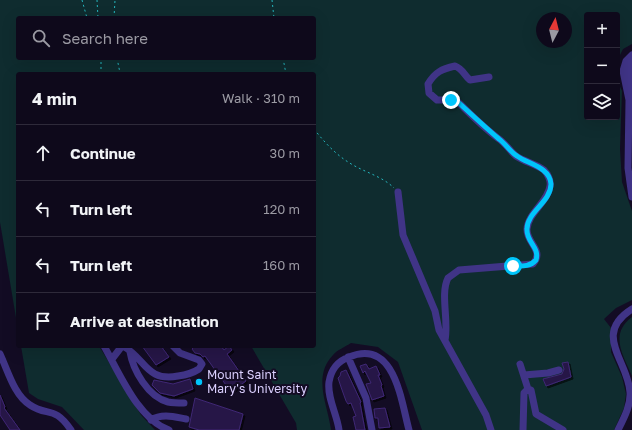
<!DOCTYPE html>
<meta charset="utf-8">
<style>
:root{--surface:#0e091b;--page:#1c1728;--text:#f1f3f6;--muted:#9b9aa3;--line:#2e2a3a}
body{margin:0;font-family:"Golos Text",sans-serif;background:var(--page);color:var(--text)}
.controls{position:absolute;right:12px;top:12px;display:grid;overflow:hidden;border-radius:4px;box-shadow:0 4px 16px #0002}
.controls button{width:36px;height:36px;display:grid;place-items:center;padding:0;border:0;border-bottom:1px solid var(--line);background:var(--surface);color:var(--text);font:20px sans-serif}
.compass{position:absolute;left:536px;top:12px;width:36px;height:36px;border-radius:50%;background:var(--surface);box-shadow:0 4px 16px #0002;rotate:7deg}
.stop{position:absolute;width:12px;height:12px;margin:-9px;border:3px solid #00c5fb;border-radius:50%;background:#fff}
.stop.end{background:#00c5fb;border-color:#fff;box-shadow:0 1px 4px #0008}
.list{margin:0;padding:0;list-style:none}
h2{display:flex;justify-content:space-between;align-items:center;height:52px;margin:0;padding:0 16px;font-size:17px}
h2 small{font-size:13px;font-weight:400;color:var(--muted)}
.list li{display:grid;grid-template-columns:26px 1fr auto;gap:12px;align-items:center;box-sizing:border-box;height:56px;padding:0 16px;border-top:1px solid var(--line)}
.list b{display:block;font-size:15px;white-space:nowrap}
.list em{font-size:13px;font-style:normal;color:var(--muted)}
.icon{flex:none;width:22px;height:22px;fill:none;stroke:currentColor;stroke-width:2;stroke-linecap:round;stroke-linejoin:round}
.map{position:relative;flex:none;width:632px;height:430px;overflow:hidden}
.search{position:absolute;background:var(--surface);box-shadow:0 4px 16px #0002;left:16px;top:16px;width:300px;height:44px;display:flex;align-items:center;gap:10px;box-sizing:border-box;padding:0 14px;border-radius:4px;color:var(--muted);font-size:15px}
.panel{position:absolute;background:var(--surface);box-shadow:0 4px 16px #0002;left:16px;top:72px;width:300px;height:276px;border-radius:4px}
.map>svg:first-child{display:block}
.green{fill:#0f2c2f;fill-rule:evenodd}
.building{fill:#261747;stroke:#3f2775;filter:url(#shadow)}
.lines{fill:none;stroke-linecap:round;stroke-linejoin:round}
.path{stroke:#25b6be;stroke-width:1;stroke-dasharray:2 3;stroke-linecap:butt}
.minor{stroke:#403487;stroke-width:7}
.route{stroke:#00c5fb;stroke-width:5}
.poi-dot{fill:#00c5fb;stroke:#130c24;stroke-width:1.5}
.labels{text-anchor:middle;stroke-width:4;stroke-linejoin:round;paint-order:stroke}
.poi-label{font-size:12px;fill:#dbd0ff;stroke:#130c24;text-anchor:start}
</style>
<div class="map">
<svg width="632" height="430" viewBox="0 0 632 430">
<defs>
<filter id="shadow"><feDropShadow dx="2" dy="2" stdDeviation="0" flood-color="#0009"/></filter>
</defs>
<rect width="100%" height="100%" fill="#130c24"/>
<!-- green -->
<path class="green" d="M0,0H632V44L623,49L617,61V15H587V117H617V80L622,91L620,149L622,182L632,211V300L616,308L604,319L611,328V352L622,377L626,394L624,408L614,430H422L398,362L378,347L351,343C345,347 337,350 333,355C312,377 328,405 331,430H297L296,423L251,346H314V74H18V330L0,222ZM18,18H314V58H18ZM542,18H566V42H542Z
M632,317V376C623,355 609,334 632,317Z
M21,346H99L141,415L155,430H84L62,407L38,399L29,393Z"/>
<!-- building -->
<path class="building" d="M142,346H161L169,357L156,365Z
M195,346H221L224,350L229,346L232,350L227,354L246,381L231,392L205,356L203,357L200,354L195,353L192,349Z
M568,362L571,377L546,386L543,379L562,374L564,369L562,363Z
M366,364L369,369L376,366L380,375H378L382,385L381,386L384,396L372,400L366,384L371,383L365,371L363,373L360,366Z
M346,370L361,402L360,403L365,430H356L353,417L356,416L351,403L348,404L346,401L341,387L338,378L340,376L341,372Z
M190,379L193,389L174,396L160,393L152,385L154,380L173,384Z
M0,395L5,407L4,408L20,430H10L0,415Z
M195,398L243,414L239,430H199L189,427Z
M385,408L390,427L379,428L378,418H375L374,409Z"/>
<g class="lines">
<!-- path -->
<path class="path" d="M82,0L87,18
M97,0L98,18
M272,0L274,18
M114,18L115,0
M117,58L120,73
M283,58L286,74
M101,74V58
M314,129C325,143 337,156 353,165C367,173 383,177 394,188"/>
<!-- minor -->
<path class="minor" d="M632,55L626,61L623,71L629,100L628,168L632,197
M631,98L629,74L632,63
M398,192L403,235L435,311L439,330L486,415L491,430
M445,340C449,321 440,294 448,278L459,270L533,264C545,250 526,243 527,229C528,213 548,202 550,186C551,181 548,174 544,170C536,164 525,162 516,156C510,151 506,144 499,139C484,128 471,115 458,102L451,100H437L429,93L428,84C435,72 442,69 455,66C463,69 464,75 470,80L489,77
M104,346C120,374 138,419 169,430
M123,346C146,359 146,382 178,376C186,375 193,373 199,369L202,364L199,360L180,353L173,346
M130,352C133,370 148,397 168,402C173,403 179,403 184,403
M0,354C8,371 14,395 30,405C48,417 54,405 71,430
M348,357L366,398L372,430
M112,359L122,346
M520,364L528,389
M524,375L548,373L559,370
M151,420C162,413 175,417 186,419
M339,430C337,414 327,398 329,382C331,370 338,361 349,357C395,338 401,401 409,430
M523,430L524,393L528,389L531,390L536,414L563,430
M618,430C624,418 631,405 630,392C628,361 592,334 632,309"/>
</g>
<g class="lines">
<!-- route -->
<path class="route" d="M451,100L458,102C472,115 485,127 499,139C506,144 510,152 517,156C528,164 550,167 551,184C551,202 527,212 527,229C526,242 540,247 536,260C530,267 522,266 513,266"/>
</g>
<!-- markers -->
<circle class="poi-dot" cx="199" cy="382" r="4"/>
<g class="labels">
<!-- poi labels -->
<g class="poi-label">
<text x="207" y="379">Mount Saint<tspan x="207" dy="14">Mary's University</tspan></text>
</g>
</g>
</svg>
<div class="controls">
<button>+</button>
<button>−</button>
<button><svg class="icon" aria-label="layers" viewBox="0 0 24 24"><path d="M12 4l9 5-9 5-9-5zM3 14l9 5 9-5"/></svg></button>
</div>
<svg class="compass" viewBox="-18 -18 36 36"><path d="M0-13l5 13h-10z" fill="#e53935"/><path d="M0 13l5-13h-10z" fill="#9b9aa3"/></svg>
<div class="stop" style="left:513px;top:266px"></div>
<div class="stop end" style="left:451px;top:100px"></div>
<div class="search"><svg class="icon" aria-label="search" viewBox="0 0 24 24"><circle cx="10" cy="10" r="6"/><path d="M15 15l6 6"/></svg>Search here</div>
<section class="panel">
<h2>4 min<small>Walk · 310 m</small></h2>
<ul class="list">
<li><svg class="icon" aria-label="ahead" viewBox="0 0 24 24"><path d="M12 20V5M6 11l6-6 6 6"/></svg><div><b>Continue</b></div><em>30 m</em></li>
<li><svg class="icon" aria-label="left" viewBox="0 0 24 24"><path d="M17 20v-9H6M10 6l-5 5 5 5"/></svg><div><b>Turn left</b></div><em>120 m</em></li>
<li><svg class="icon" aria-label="left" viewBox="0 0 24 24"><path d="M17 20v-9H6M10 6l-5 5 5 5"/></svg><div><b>Turn left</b></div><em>160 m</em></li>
<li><svg class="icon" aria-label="arrive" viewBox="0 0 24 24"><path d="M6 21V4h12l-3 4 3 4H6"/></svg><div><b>Arrive at destination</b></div></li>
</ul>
</section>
</div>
